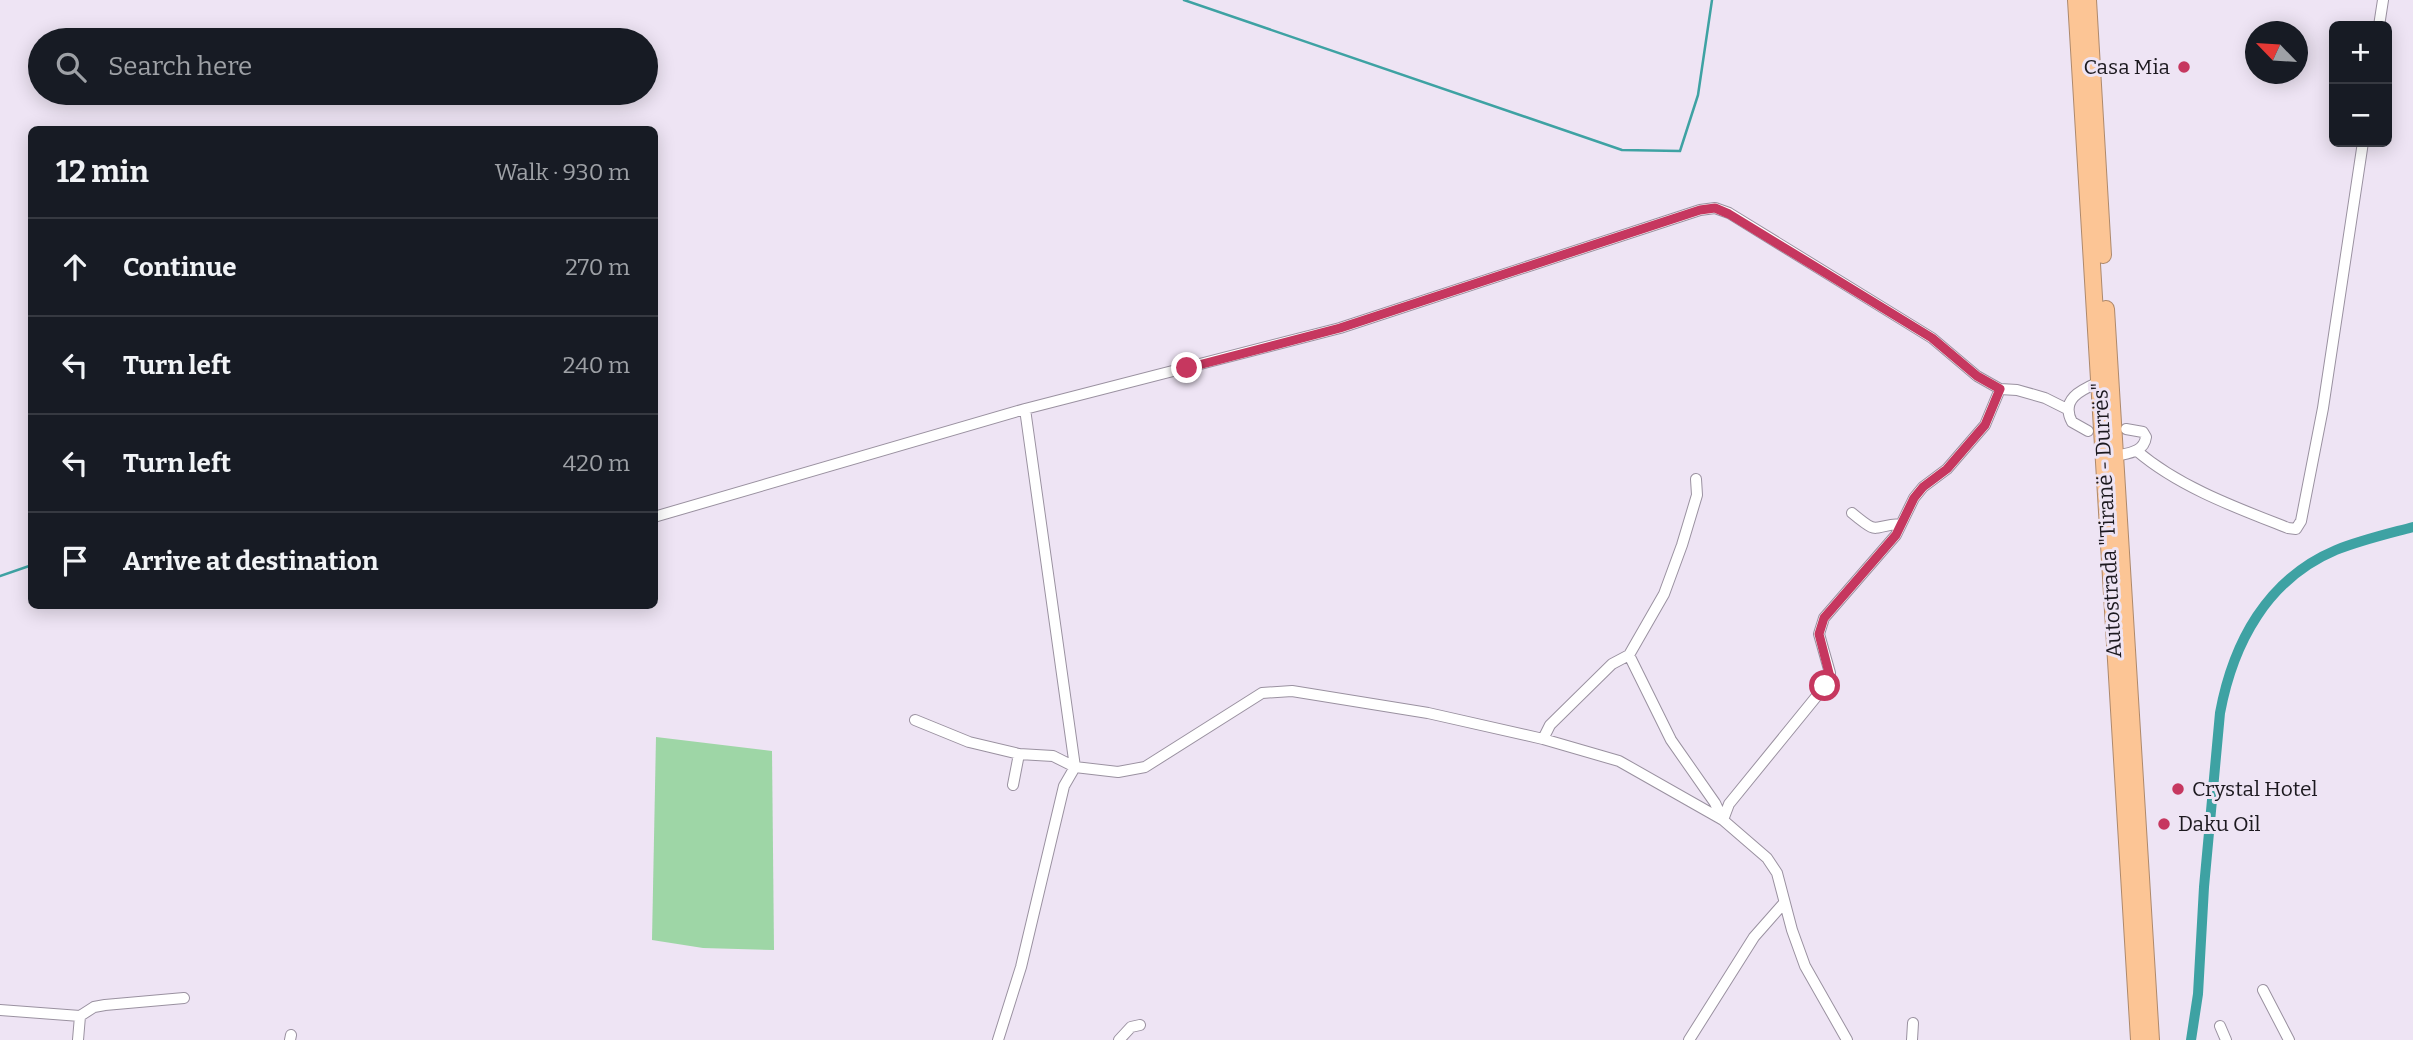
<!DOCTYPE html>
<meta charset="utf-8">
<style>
:root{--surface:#171b24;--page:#20242c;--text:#f1f3f6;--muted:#9ea1a6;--line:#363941}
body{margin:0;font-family:Bitter,serif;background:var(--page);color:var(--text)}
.controls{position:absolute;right:21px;top:21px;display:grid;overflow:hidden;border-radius:10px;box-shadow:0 4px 18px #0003}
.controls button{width:63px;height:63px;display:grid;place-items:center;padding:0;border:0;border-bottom:2px solid var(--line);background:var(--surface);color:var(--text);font:35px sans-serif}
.compass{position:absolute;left:2245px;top:21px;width:63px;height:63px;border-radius:50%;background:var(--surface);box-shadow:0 4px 18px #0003;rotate:295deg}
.stop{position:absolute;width:21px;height:21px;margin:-16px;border:5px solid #c6375f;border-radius:50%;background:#fff}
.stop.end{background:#c6375f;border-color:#fff;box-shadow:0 2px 7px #0008}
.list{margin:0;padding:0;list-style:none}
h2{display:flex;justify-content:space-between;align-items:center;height:91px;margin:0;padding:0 28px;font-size:30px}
h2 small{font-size:23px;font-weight:400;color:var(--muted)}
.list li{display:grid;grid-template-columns:46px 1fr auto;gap:21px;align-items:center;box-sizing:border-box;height:98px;padding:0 28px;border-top:2px solid var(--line)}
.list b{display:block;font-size:26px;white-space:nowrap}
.list em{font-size:23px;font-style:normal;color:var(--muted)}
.icon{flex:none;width:38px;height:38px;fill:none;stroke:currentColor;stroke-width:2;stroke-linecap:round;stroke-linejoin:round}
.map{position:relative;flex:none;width:2413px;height:1040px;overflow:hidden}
.search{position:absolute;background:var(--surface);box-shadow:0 4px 18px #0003;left:28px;top:28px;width:630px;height:77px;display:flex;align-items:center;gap:18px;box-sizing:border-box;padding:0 24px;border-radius:38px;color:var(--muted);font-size:26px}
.panel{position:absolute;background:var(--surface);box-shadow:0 4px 18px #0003;left:28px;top:126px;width:630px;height:483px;border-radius:10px}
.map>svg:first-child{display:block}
.green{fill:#9ed6a6}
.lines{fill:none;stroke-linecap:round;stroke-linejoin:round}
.stream{stroke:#3ea2a3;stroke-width:2.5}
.canal{stroke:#3ea2a3;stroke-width:10}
.minor-casing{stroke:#9a91a0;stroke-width:12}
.highway-casing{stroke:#ae896c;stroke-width:18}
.minor{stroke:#fff;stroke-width:10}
.highway{stroke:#fcc595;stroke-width:16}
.route{stroke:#c6375f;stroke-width:9}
.poi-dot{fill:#c6375f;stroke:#eee4f4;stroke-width:2.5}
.labels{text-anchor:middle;stroke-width:6;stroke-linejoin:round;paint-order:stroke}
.poi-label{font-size:21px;fill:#1c191f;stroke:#eee4f4;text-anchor:start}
.street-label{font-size:21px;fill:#1c191f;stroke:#eee4f4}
</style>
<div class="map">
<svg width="2413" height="1040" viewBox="0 0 2413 1040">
<rect width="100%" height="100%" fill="#eee4f4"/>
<!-- green -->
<path class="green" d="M656,737L772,751L774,950L703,948L652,940Z"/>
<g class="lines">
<!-- stream -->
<path class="stream" d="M1184,0L1622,150L1680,151L1698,95L1712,0
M0,576L32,565"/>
<!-- canal -->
<path class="canal" d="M2191,1040L2198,994L2204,887L2220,713C2233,643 2267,579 2336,550C2361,540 2387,534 2413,527"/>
<!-- minor casing -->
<g class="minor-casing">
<path id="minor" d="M2379,26L2383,0
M2088,431L2072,422C2060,399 2081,390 2099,382
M2137,451C2179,487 2237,508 2288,528L2296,529L2301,521L2323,408L2363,142
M2116,456C2129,453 2144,452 2146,437L2143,432L2126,429
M1852,513C1881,537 1870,525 1901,524
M654,517L1025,409L1340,328L1700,210L1715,208L1729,213L1932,338L1977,376L2000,389L2017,390L2045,398L2067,409
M1629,655L1671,740L1715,803L1723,820
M915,720L969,742L1019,754L1053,756L1075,767L1118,772L1145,767L1262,693L1292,691L1428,713L1543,739L1619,761L1723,820L1767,858L1777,873L1792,930L1805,966L1847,1040
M1543,739L1550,725L1612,664L1629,655L1664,594L1682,545L1697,495L1696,479
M1013,785L1019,754
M1723,820L1729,804L1825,686L1830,673L1819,634L1824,618L1896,535L1914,498L1923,487L1947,469L1985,425L2000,389
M2263,990L2289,1040
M0,1010L80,1016L94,1007L105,1005L184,998
M2220,1026L2226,1040
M78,1040L80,1016
M290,1040L291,1035
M998,1040L1021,967L1064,786L1075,767L1025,409
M1119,1040L1131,1027L1140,1025
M1689,1040L1754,937L1784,903
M1912,1040L1913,1023"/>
</g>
<!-- highway casing -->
<g class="highway-casing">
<path id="highway" d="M2076,0L2139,1040
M2088,0L2103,255
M2106,309L2151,1040"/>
</g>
<!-- minor -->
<use href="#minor" class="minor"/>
<!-- highway -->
<use href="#highway" class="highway"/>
</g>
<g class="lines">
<!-- route -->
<path class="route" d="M1187,368L1340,328L1700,210L1715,208L1729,214L1932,338L1977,376L2000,389L1985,425L1947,469L1923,487L1914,498L1896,535L1824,618L1819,634L1829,673L1825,686"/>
</g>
<!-- markers -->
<g class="poi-dot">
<circle cx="2184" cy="67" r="7"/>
<circle cx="2178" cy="789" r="7"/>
<circle cx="2164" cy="824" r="7"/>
</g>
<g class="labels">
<!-- poi labels -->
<g class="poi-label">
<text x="2170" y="74" text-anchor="end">Casa Mia</text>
<text x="2192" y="796">Crystal Hotel</text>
<text x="2178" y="831">Daku Oil</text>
</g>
<!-- street labels -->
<g class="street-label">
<text transform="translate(2107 520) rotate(-93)" y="7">Autostrada "Tiranë - Durrës"</text>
</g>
</g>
</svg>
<div class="controls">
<button>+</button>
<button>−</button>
</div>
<svg class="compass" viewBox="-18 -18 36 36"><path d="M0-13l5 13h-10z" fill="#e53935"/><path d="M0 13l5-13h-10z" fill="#9ea1a6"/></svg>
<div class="stop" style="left:1825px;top:686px"></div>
<div class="stop end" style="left:1187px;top:368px"></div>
<div class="search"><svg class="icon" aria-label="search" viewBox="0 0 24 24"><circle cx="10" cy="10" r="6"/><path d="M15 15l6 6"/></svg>Search here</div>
<section class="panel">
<h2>12 min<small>Walk · 930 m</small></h2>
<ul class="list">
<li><svg class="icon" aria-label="ahead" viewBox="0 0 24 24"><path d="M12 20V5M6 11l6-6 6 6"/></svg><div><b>Continue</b></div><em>270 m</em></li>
<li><svg class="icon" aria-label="left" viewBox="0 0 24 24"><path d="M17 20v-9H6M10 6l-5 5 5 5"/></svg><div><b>Turn left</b></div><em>240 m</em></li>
<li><svg class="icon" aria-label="left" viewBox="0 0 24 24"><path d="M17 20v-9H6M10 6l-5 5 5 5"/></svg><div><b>Turn left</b></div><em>420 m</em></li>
<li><svg class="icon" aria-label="arrive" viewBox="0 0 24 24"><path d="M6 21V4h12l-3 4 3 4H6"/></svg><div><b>Arrive at destination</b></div></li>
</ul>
</section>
</div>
